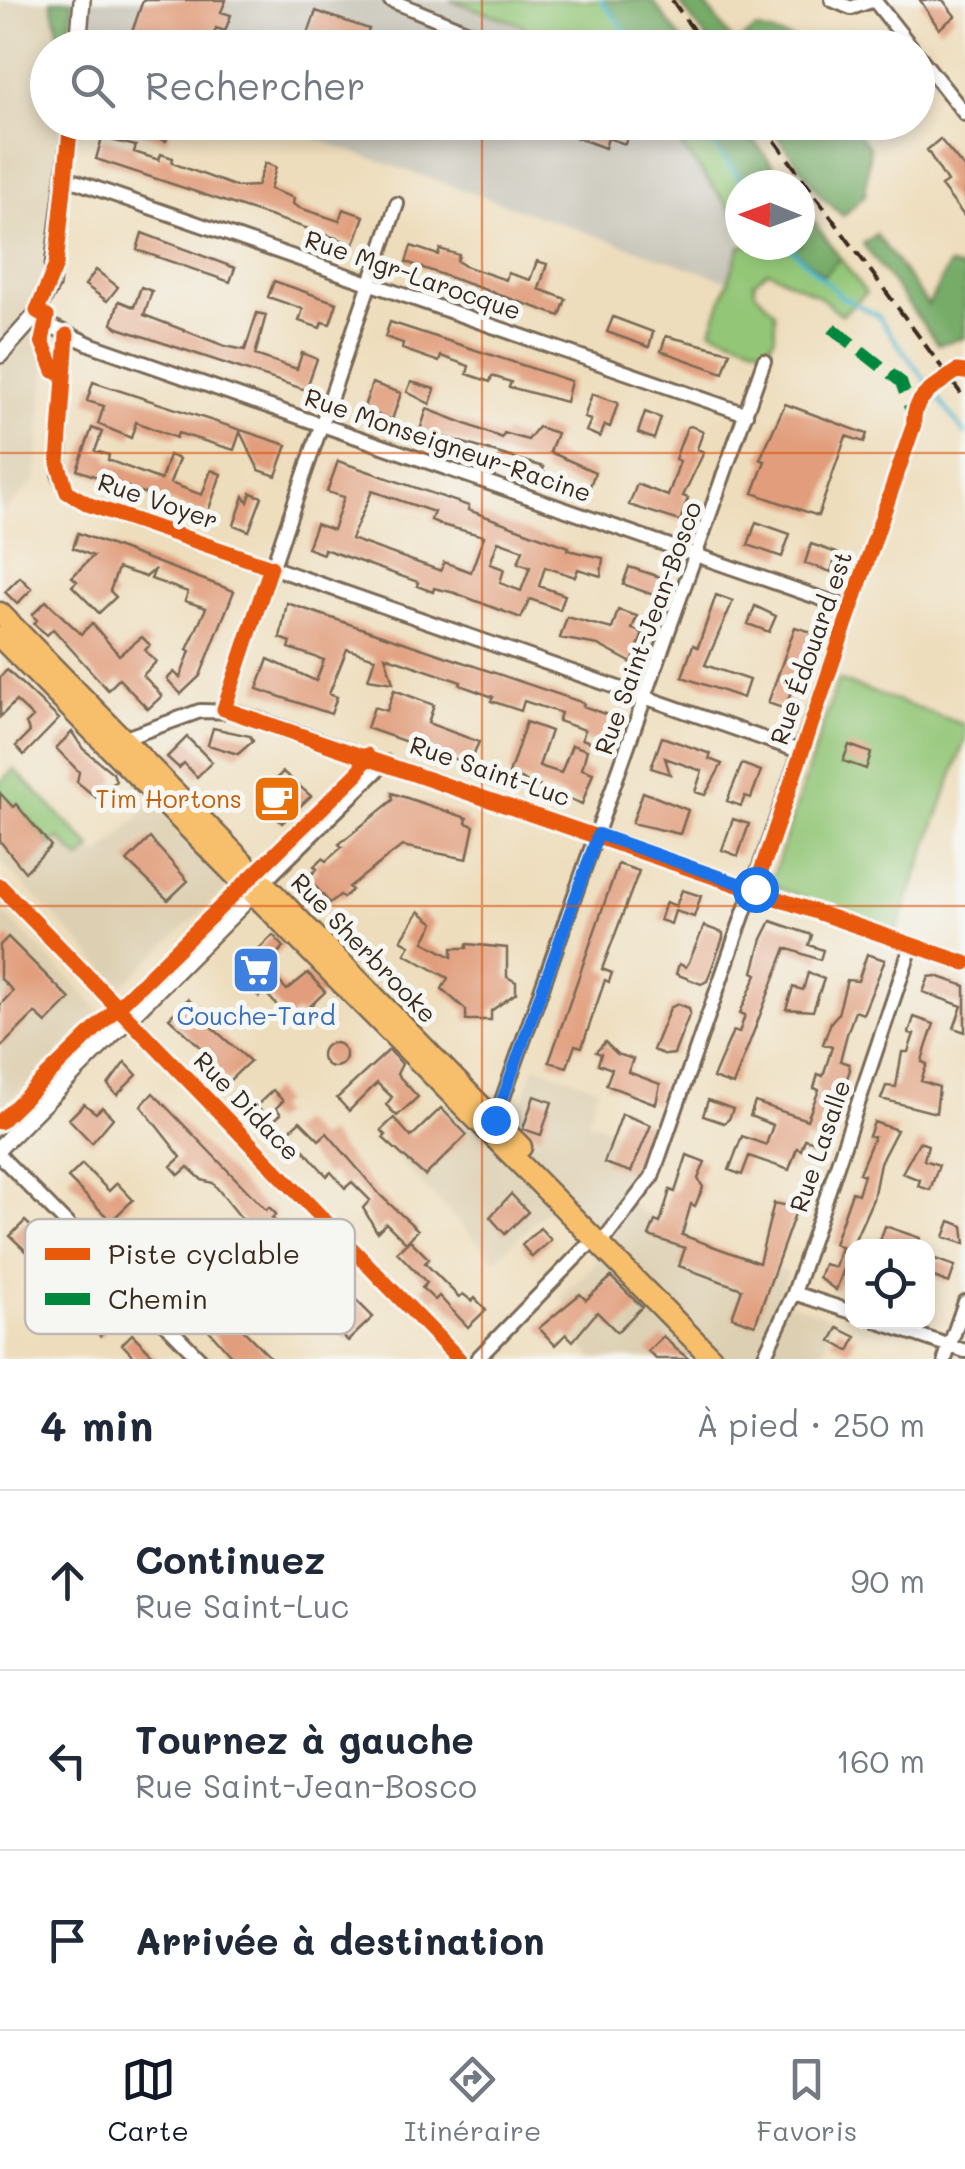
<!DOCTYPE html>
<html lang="fr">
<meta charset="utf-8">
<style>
:root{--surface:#fff;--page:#f6f6f7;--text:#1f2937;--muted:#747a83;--line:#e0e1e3;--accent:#111827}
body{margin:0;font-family:Mali,sans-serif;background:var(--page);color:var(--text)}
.controls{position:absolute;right:30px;bottom:30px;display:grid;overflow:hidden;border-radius:20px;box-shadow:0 5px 15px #0003}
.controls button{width:90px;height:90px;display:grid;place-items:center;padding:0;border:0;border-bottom:2px solid var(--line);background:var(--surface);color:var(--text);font:50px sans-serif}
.compass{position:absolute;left:725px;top:170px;width:90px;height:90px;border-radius:50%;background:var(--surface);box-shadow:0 5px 15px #0003;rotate:271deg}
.stop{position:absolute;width:30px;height:30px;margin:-22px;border:8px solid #1a73e8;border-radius:50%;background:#fff}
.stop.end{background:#1a73e8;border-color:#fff;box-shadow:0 2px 10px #0008}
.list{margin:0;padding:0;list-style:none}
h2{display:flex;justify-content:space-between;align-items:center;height:130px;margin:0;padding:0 40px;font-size:42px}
h2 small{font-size:32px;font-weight:400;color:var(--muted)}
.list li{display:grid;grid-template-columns:65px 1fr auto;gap:30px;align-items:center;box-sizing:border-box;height:180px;padding:0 40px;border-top:2px solid var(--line)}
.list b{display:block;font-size:38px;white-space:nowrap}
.list p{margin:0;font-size:32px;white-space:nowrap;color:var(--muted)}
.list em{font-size:32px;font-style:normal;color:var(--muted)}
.icon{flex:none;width:55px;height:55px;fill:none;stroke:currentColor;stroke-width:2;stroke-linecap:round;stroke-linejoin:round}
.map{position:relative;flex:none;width:965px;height:1359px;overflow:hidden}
.search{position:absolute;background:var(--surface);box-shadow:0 5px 15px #0003;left:30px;right:30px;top:30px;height:110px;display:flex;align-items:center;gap:25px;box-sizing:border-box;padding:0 35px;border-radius:55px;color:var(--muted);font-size:38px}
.sheet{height:670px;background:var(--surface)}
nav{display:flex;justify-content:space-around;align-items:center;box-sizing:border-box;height:140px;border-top:2px solid var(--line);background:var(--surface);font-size:28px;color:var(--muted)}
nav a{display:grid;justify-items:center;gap:5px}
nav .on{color:var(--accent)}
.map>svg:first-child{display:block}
.built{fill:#ddcfb1}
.industrial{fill:#c8c4b8}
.green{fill:#93c677;stroke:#67784a;stroke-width:2.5}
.forest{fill:#76ab68;stroke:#586a43;stroke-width:2.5}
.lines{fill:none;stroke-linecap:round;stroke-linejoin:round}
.stream{stroke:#4fb8cd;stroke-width:4}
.building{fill:#e19d7b;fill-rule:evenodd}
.minor-casing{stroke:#7a6955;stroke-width:18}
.tertiary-casing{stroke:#7a6955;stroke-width:20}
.primary-casing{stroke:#7a6955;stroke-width:25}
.minor{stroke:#fff;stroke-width:12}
.tertiary{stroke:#fff;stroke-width:15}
.primary{stroke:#f7bf6c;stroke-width:20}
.rail{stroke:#3b2a1e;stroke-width:4;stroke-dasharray:15 8;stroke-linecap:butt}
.quiet{stroke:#00873e;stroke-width:12;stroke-dasharray:25 12;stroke-linecap:butt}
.cycleway-casing{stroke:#f6f6f2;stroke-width:21}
.cycleway{stroke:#e8590c;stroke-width:15}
.route{stroke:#1a73e8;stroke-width:12}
.grid{fill:none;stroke:#d7540e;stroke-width:2.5;stroke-opacity:0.55}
.labels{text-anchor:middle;stroke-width:10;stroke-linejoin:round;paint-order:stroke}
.street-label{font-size:25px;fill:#3b2a1e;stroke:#f6f6f2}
.food-label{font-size:25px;fill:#c56008;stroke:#f6f6f2;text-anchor:end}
.shop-label{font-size:25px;fill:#366cbe;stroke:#f6f6f2}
.key{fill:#f6f6f2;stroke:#beb9b2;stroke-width:2.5}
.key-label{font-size:28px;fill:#3b2a1e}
</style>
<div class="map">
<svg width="965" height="1359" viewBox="0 0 965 1359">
<rect width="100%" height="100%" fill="#f6f6f2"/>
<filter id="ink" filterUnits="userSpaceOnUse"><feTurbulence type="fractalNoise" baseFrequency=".01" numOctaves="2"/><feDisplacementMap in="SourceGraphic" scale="20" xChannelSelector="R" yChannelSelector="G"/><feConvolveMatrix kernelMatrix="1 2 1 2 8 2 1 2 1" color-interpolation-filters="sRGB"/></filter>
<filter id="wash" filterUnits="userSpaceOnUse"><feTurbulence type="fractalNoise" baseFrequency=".0048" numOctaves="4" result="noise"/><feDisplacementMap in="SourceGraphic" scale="40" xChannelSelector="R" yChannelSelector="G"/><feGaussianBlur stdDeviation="2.25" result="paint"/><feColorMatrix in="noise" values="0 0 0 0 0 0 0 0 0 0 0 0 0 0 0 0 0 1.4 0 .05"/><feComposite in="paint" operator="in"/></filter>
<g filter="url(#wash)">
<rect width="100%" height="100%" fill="#eeddbc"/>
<!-- built -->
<path class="built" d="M0,0H73L68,47L48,48V122L61,123L46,269L35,299L20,320L38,337L46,359L36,480L0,516Z
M14,769L99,856L153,803L232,883L122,986L0,861V782Z
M0,909L101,1011L0,1112Z
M535,1065L598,1088L587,1121L655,1145L625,1196L639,1211L692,1230L690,1238L788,1273L778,1299L834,1318L821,1359H594L575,1340L588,1327L560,1298L599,1260L548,1209L495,1260L393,1154L446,1103L491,1148L513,1126Z"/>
<!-- industrial -->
<path class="industrial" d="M73,0H450L524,25L516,47L68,48Z
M269,123H639L673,135L740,221L741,245L728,281Z"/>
<!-- green -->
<path class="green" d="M450,0H601L639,47H516L523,25Z
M639,123H696L745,185H740V221L673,135Z
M741,245H787L823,275L840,258L866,293L842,315L819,296L768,271L754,282L755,291L775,312V336L767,350L711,330Z
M838,680L965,725V740L897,930L780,889L772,879Z
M14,769L92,848L80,860L59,838L51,846L17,805L0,798V782Z"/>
<!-- forest -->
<path class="forest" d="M51,0H73L68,47L62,45Z
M601,0H652L687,47H639Z
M677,0H702L735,44L756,29L793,39L790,47H713Z
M696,123H741L787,185H745Z
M848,123L870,148L865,195L843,216L822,197L768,123Z
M800,203L840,258L824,275L787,245H800Z
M876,234L928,305L949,265L965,270V338L938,344L863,244Z"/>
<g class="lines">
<!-- stream -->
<path class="stream" d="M601,0L639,48
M696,122L745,185
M787,245L843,298L877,315L965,434"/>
</g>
<g id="blocks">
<!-- building -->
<path class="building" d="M143,0H226L221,12L231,15L225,31L216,28L209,48H175L132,32Z
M920,0H943L955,16L939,29Z
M316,11L369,29L363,48H303Z
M134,122L170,130L166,141L132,130Z
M535,122H614L629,131L625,144L608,138L605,148Z
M102,138L136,146L134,152L159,160L161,154L173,158L172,163L237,187L257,186L265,163L276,167L270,189L294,198L293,204L300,208L339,221L343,209L364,216L354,244L96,159Z
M940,139L965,169V217L941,186L947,182L927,150Z
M142,233L235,268L230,282L137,250Z
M411,246L438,255L440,249L459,255L457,261L465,266L506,280L508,273L530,280L537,261L547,264L539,289L566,299L560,316L406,262Z
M96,270L118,287L107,301L85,285Z
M274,281L337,303L330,324L322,322L320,328L299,321L303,309L268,297Z
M141,287L152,291L144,315L225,346L245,350L257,313L266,315L255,355L297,369L302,353L317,359L306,390L118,328L112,324L119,301L134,307Z
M613,317L653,332L649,347L607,332Z
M390,322L571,381L566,402L509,387L511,382L492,376L490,382L467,374L469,366L441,356L439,362L402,349L403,343L385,337Z
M666,336L730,352L723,373L661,351Z
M93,382L287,445L276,476L259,470L240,432L234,450L178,433L176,438L136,422L131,438L98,424L104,406L87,401Z
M411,382L435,389L430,404L407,392Z
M372,383L401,393L392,420L363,410Z
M592,394L618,403L610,427L605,425L600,437L586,431L591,420L584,418Z
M785,404L867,434L864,442L846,436L818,516L753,493L765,461L760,459Z
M427,409L502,438L504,433L528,440L538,427L557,433L550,452L595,472L589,489L542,472L544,467L420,430Z
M645,412L661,418L654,439L638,433Z
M691,426L703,432L697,449L704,452L683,496L688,498L680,521L629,505L637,484L668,496L680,461L675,459L687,427Z
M92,428L102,432L95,451L109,455L108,460L161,480L169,455L179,459L170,483L202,495L211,470L221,474L207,515L77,470Z
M338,461L469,506L468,510L569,547L568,550L603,558L601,576L578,569L575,577L545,567L539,586L565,595L560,610L530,599L521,618L455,593L434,588L433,592L417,586L418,582L324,549L323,554L307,548L316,524L333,530L344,497L327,492ZM372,491L434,512L431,520L442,525L484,536L471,572L444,562L441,571L351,539ZM498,541L523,550L518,563L530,567L521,591L500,583L504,569L490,564Z
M251,493L262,497L249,531L234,525L244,496L248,502Z
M756,522L790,534L782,557L748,545Z
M78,533L234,591L200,676L181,694L167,679L174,672L180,678L190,651L187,650L206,608L185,601L188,592L151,579L155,569L146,577L118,568L110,591L116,597L99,613L72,586L77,581L72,577L93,556L73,548Z
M811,544L837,553L831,572L805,563Z
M629,567L663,578L656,596L623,584Z
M20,577L32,589L17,604L5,592Z
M716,595L733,601L705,665L749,680L743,698L682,677L693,645L698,647Z
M46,601L81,634L92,623L119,655L142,637L150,645L145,650L156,662L143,675L162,696L148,709L119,679L108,690L53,629L47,635L34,624L37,620L32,615Z
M287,603L584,703L583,706L613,717L603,747L582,739L585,730L558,721L561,713L524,701L521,711L491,701L493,697L460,685L461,682L385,656L393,683L368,679L375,658L347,649L329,694L337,697L331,714L257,689L268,659L316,681L324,660L289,648L291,642L280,638Z
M755,606L776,616L769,632L748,624Z
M618,610L637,616L632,629L643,633L632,663L598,645L560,638L567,617L612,629Z
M795,627L812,632L785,709L768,703Z
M7,670L59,719L24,755L16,746L30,732L26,724L33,717L16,701L0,717V677Z
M394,690L434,705L428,723L479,742L469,764L367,728L374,707L387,711Z
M526,722L551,731L539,766L561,773L572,745L587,750L582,769L593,773L582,804L509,774Z
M213,728L250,736L253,741L238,754L208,745Z
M72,732L83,749L113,773L116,781L98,799L77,782L79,772L56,748Z
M187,737L212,762L197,777L184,763L179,768L167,757Z
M662,737L711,754L709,759L722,764L705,795L695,792L702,771L665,758L670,774L651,768Z
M849,745L871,753L866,769L843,761Z
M742,764L761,771L751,798L745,796L741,806L727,801Z
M283,772L311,796L282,823L257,797Z
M643,792L688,810L680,834L632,823Z
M0,793L13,807L16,804L51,846L25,872L0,841Z
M392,793L467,818L466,823L474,826L467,859L402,846L349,887L352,890L343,898L340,895L330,903L308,878L317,869L314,866L323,858L326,861L342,847L339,844L393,800Z
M733,819L749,824L738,856L722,850Z
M150,838L188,881L168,900L127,861Z
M618,864L639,871L602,969L612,973L609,982L605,980L582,1047L575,1045L567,1067L549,1062Z
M682,890L701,896L694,917L675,911L671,924L660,920L666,902L676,906Z
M419,911L434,923L424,942L452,957V948H467V944L507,948V977L516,982V993L491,1011V1020H466V1010L442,989L448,978L405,954L410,945L401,940Z
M771,921L812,935L809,945L823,950L820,960L786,948L733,1085L713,1078L733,1031L739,1033L745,1015L740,1013L757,974L753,972L762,939Z
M704,926L723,933V938L707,981L701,984L676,974L679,964L686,967L689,962Z
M273,935L284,947L264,966L287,990L308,973L325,992L300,1016L297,1012L289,1019L264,991L259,997L235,972Z
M8,937L70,999L46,1023L35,1013L0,1048V1005L13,991L0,978V945Z
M867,954L885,960L863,1014L855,1011L847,1034L840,1061L849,1064L850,1070L835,1112L829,1119L824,1117L815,1142L805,1139L801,1150L797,1148L789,1170L749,1156L742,1175L729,1170L742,1136L766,1145L773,1125L750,1116L755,1102L807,1120L819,1090L814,1088L818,1074L823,1076L832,1047L823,1044L831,1022L838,1014L847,980L858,981Z
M808,973L824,979L813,1011L786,1009L793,987L803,990Z
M936,976L965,986V1032L954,1028L962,1006L923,992L929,977Z
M188,999L202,1013L199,1016L250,1061L228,1082L211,1064L215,1060L169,1018Z
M678,1004L689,1008L690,1013L674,1054L666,1055L653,1050L670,1008Z
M914,1017L934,1024L923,1057L922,1062L927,1064L921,1081L939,1087L936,1113L881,1099L886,1086L896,1087L902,1052H908L914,1034L909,1033Z
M605,1042L617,1054L633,1059L628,1072L660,1084L656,1104L606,1085L612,1069L598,1064L601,1054L596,1052Z
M322 1055a12 12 0 1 1 24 0a12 12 0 1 1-24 0Z
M389,1050L402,1064L397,1074L418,1097L397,1116L386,1105L392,1097L377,1083L349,1111L337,1098Z
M125,1062L137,1075L117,1095L108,1085Z
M273,1090L283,1101L276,1108L281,1114L272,1122L256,1106Z
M153,1093L266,1210L269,1207L276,1214L272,1218L276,1222L258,1239L213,1183L202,1180L188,1167L179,1175L171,1166L181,1157L141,1106Z
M534,1096L552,1102L541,1135L523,1129Z
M708,1100L733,1109L729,1119L724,1123L703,1116Z
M84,1104L96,1113L102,1107L113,1118L92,1143L69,1119Z
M441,1108L467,1135L425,1176L383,1138L386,1135L381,1130L394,1118L411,1137Z
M622,1114L651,1125L631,1172L604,1163Z
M300,1121L319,1140L327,1133L381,1196L418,1230L406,1243L386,1223L377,1232L363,1208L370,1200L352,1182L345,1188L331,1172L327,1176L288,1132Z
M874,1122L897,1130L880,1163L873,1199L852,1246V1264L847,1261L836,1290L819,1278L824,1264L835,1267L841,1247L834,1244L852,1192L858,1194L864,1175L859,1173L874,1137L869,1136Z
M919,1142L928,1145L924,1160L939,1165L930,1190L918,1186L920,1180L902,1173Z
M687,1155L705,1162L698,1179L703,1187L695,1206L691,1204L682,1235L759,1263L774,1203L797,1208L755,1325L732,1317L742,1289L679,1266L685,1248L649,1236L655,1221L660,1223L670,1190L675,1192Z
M82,1164L109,1191L117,1183L133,1200L111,1221L68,1178Z
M511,1194L528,1212L505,1234L490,1217Z
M25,1221L41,1236L26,1251L10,1236Z
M950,1221L963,1226L965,1244L944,1237Z
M885,1226L920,1238L917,1246L898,1242L892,1246L879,1244Z
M540,1228L551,1240L532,1257L522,1245Z
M410,1240L429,1259L425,1263L459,1297L463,1294L472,1301L475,1298L486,1310L468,1327L439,1296L435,1300L422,1288L427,1283L397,1252Z
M935,1259L955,1266L949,1283L929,1275Z
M60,1261L116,1322L100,1336L85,1318L71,1331L64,1323L78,1310L60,1290L53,1296L44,1287L49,1282L44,1277Z
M611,1277L642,1307L617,1332L597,1312L573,1341L566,1334L555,1345L539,1328L580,1294L586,1300Z
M185,1291L201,1308L210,1300L220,1311L232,1299L241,1308L231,1318L272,1359H234L207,1328L188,1314L183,1319L170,1305Z
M350,1294L373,1317L348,1341L325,1317Z
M838,1328L856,1337L849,1351L831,1341Z
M132,1334L157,1359H136L122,1344Z
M663,1336L676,1349L689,1359H656L648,1351Z"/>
</g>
</g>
<g filter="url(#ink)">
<use href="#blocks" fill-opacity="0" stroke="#7a6955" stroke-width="2.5"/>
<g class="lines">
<!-- minor casing -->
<g class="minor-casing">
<path id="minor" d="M390,0L481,37
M832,0L851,8L874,0L912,48
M918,55L965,114
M66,178L746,414
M33,318L92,345L851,609
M67,335L59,474L67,492L79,500L802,752
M224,709L397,204
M120,740L200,711L238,712L965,963
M264,882L386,762
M0,886L459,1359
M494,1123L764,361
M0,1156L200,1359
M794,1293L852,1312
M879,1322L965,1351
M477,1359L585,1248L607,1236L652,1177L914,424
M763,1359L794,1293L912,944
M945,1359L965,1302"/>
</g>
<!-- tertiary casing -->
<g class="tertiary-casing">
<path id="tertiary" d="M78,48L82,0
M0,355L33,318L51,285L71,122
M0,1147L259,888"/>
</g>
<!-- primary casing -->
<g class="primary-casing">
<path id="primary" d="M0,613L521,1147
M0,637L713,1359"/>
</g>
<!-- minor -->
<use href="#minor" class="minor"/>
<!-- tertiary -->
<use href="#tertiary" class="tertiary"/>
<!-- primary -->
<use href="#primary" class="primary"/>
<!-- rail -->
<path class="rail" d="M672,0L706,48
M761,122L965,399"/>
<!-- quiet -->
<path class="quiet" d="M832,328L901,382L912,414"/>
<!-- cycleway casing -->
<g class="cycleway-casing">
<path id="cycleway" d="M67,335L58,463L67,492L90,505L271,567L224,709L965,963
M64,372L54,371L42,341L47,317L37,311L56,265L71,122
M0,886L459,1359
M755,889L914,424C911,397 938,385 957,371L965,372
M0,1122L358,773L367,755"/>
</g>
<!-- cycleway -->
<use href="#cycleway" class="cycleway"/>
</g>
</g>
<g class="lines" filter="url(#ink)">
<!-- route -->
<path class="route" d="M495,1120L598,834L755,889"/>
</g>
<!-- grid -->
<path class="grid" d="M482,0V48M482,122V1359M0,453H965M0,906H965"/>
<!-- icons -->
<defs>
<g id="cafe-square" transform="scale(2.5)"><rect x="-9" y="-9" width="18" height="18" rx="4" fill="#e8710a" stroke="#f6f6f2"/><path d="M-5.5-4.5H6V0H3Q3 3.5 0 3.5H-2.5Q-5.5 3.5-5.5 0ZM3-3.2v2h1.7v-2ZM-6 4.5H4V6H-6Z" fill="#fff"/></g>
<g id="supermarket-square" transform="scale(2.5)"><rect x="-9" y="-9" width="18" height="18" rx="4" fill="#3f7fe0" stroke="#f6f6f2"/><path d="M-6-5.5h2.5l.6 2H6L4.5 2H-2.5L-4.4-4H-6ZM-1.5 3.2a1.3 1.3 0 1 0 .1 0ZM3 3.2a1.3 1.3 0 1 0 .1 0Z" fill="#fff"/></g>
</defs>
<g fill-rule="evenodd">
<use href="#cafe-square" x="277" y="799"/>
<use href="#supermarket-square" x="256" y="970"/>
</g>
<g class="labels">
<!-- street labels -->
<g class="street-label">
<text transform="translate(413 275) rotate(19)" y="9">Rue Mgr-Larocque</text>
<text transform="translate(448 445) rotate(19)" y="9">Rue Monseigneur-Racine</text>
<text transform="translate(158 501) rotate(19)" y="9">Rue Voyer</text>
<text transform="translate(648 628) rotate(-70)" y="9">Rue Saint-Jean-Bosco</text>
<text transform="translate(811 648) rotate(-71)" y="9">Rue Édouard est</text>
<text transform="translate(490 771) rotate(19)" y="9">Rue Saint-Luc</text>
<text transform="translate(364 948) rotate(46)" y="9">Rue Sherbrooke</text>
<text transform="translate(247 1106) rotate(46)" y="9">Rue Didace</text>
<text transform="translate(820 1146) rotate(-71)" y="9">Rue Lasalle</text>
</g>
<!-- food labels -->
<g class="food-label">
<text x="242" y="808">Tim Hortons</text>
</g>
<!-- shop labels -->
<g class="shop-label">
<text x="256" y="1025">Couche-Tard</text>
</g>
</g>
<!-- legend -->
<rect x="25" y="1219" width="330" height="115" rx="15" class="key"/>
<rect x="45" y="1248" width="45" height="12" fill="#e8590c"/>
<rect x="45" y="1293" width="45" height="12" fill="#00873e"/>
<g class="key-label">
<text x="108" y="1264">Piste cyclable</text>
<text x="108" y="1309">Chemin</text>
</g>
</svg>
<div class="controls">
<button><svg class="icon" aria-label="locate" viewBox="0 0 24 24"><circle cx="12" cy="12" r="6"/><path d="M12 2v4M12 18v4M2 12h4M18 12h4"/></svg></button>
</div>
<svg class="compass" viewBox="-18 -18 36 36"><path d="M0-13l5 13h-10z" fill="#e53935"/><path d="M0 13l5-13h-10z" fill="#747a83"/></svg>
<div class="stop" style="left:755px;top:889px"></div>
<div class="stop end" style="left:495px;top:1120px"></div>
<div class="search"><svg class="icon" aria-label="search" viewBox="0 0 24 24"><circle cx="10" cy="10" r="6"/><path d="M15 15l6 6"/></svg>Rechercher</div>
</div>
<section class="sheet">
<h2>4 min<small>À pied · 250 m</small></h2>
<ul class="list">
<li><svg class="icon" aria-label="ahead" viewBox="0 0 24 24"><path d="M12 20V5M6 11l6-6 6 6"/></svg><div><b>Continuez</b><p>Rue Saint-Luc</p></div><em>90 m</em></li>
<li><svg class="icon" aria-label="left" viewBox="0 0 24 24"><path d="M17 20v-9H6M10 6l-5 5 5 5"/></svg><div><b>Tournez à gauche</b><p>Rue Saint-Jean-Bosco</p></div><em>160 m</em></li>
<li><svg class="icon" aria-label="arrive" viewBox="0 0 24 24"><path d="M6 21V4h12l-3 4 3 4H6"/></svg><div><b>Arrivée à destination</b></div></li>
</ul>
</section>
<nav>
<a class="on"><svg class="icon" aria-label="map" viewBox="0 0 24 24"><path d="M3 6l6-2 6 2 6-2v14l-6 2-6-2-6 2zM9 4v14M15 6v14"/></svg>Carte</a>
<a><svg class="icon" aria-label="directions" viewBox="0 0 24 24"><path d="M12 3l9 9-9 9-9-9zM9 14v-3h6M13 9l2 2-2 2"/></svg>Itinéraire</a>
<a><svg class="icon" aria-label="saved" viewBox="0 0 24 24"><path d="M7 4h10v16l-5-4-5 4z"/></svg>Favoris</a>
</nav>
